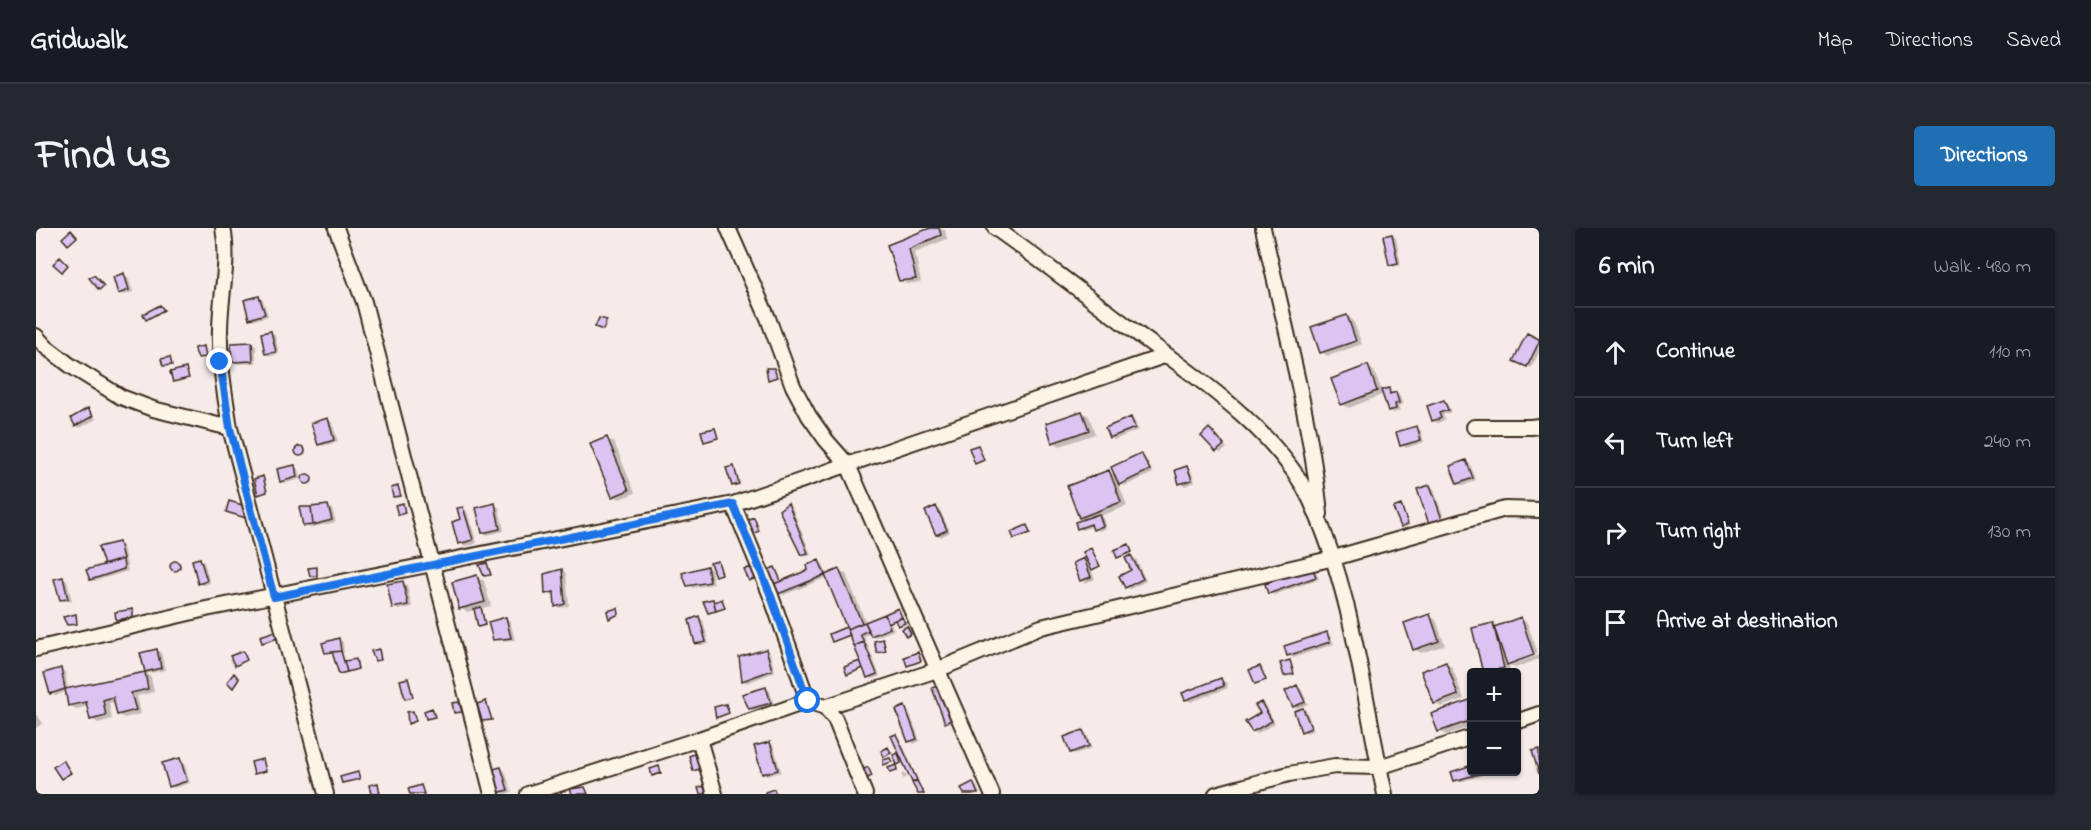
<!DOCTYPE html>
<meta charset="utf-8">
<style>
:root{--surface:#171b24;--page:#242831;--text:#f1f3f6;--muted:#9ea1a6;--line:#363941;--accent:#1f6fb2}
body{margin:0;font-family:"Indie Flower",sans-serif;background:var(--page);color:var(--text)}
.controls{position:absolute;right:18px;bottom:18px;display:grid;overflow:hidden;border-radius:6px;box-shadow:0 2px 4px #0004}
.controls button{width:54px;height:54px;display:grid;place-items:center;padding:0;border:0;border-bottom:2px solid var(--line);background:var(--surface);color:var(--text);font:30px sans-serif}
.stop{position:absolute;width:18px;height:18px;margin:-14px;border:4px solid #1a73e8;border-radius:50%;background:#fff}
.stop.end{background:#1a73e8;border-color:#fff;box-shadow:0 2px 6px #0008}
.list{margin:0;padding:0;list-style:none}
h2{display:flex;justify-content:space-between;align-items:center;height:78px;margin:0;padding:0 24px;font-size:26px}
h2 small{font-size:20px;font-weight:400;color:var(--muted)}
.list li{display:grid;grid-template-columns:39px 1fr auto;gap:18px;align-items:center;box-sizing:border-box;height:90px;padding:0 24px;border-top:2px solid var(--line)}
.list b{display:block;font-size:22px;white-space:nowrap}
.list em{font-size:20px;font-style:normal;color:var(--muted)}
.icon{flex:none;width:33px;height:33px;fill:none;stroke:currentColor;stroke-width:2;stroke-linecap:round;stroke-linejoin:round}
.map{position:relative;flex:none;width:1503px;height:566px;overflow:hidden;border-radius:6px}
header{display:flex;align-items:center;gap:36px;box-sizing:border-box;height:84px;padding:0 30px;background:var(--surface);border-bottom:2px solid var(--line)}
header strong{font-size:28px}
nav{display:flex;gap:33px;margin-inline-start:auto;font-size:21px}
.intro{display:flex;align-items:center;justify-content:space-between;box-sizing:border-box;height:144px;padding:0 36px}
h1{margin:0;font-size:42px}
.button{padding:15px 27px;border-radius:6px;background:var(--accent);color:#fff;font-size:21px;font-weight:700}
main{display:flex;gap:36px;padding:0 36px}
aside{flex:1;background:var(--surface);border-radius:6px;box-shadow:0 2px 4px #0004}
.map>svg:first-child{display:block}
.shadow{fill:#0003}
.building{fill:#dcc3f2;stroke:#3b2a1e;stroke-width:1.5}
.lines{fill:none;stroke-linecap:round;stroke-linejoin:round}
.minor-casing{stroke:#3b2a1e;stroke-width:18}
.minor{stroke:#fcf5e5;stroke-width:14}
.route{stroke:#1a73e8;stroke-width:8}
</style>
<header>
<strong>Gridwalk</strong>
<nav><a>Map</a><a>Directions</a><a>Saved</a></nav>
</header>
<div class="intro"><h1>Find us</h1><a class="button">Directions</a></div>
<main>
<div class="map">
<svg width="1503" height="566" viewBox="0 0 1503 566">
<rect width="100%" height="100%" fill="#f6ebe8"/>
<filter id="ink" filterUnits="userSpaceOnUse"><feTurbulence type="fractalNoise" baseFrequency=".0167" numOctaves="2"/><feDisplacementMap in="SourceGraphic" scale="12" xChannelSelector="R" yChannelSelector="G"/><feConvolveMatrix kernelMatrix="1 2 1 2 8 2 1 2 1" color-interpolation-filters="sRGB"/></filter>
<g filter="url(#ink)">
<!-- shadow -->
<path class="shadow" d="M898,0L909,2L911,11L879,24L885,54L871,56L864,52L853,18Z
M1356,8L1360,10L1365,37L1358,39L1354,36Z
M88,47L92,49L97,64L88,67L84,65Z
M223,69L227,72L232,88L219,92L215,90Z
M1311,88L1317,92L1326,116L1292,128L1285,124Z
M235,104L239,107L243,126L235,128L230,126Z
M1503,113V125L1495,140L1479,132Z
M216,116L220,118V135L202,136L197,133Z
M1332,139L1338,143L1346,163L1352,161L1357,166L1364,168L1367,177L1362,178L1364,183L1357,185L1353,182L1348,166L1313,180L1306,176Z
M1408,174L1412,177L1415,184L1407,187L1409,192L1401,195L1397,192Z
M52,182L56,184L60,191L44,200L40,197Z
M1046,184L1053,188L1059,206L1024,218L1018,214Z
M1094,191L1099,193L1102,202L1078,212L1074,209Z
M292,192L296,194L302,214L287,218L283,216Z
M1380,200L1385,202L1388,214L1370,220L1366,217Z
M1173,202L1191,220L1185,225L1181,223Z
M571,211L578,214L599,265L584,271L577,268Z
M262 224a4 4 0 1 1 8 0a4 4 0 1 1-8 0Z
M1105,226L1109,229L1117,245L1089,258L1082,254L1091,278L1064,288L1067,290L1070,300L1063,303L1058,298L1046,302L1042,300L1049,292L1044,289L1072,243L1081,248Z
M1430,234L1434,236L1440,252L1427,258L1423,255Z
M258,239L263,241L265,251L250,255L245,253Z
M1151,239L1155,242L1159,254L1149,258L1145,255Z
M272,248L277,253L275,256L268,254L267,251Z
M1394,258L1398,261L1410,296L1395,298Z
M752,276L756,279L775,327L770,329L766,326Z
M459,277L463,279L468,303L451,307L447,304Z
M292,279L296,281L300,294L273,300L269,297Z
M427,280L431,283L441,315L437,317L428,318L424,315Z
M900,280L904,282L914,304L905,309L901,306Z
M83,316L87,318L92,343L59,353L55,351L70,338Z
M1055,322L1064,337L1056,341L1054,339L1059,351L1049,355L1045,352L1048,332L1055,336Z
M1095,329L1100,331L1110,353L1094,361L1090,359L1097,342Z
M164,332L168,334L174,355L168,357L163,355Z
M137 338a4 4 0 1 1 8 0a4 4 0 1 1-8 0Z
M783,334L787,336L791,347L803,342L810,346L830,395L864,383L869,396L864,398L861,392L855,395L858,402L840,409L835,405L828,408L844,448L837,451L832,449L829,440L812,446L824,434L827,437L815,407L798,413L813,403L792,349L748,367L743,365L734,343L741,342L746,354L774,343Z
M671,339L675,342L678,356L657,360L652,357Z
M1276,341L1280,343L1283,351L1238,367L1234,365Z
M526,342L530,345L533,378L525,380L521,378L520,366L514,367L510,365Z
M441,349L448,353L455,378L446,380L450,398L445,399L439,382L431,384L424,380Z
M27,351L31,353L36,373H29L25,371Z
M367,354L371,357L376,379L362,382L357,379Z
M1394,388L1400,392L1409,417L1385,425L1378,421Z
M470,390L474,393L479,412L463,413L458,411Z
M663,390L667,392L673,416L665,417L661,415Z
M1485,391L1491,395L1502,425L1475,434V437L1503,427V431L1479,440L1472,436L1474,443L1468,445L1449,444L1457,397L1462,399Z
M1291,406L1295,409L1298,416L1257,430L1252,427Z
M303,411L307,414L308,425H306L309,434L320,432L323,441L306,446L298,426L290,424Z
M120,423L125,425L129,442L110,446L115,449L118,464L101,468L105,486L88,490L82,486L79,474L73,475L76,491L62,495L56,491L53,478L40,481L34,477L31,463L20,468L16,465L25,442L29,444L32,461L110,445L106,426Z
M730,423L734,425L739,444L711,455L707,452Z
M1410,436L1416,439L1428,471L1405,479L1399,475Z
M1185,452L1190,454L1192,460L1155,474L1150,471Z
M1261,459L1265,461L1270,471L1258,477Z
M901,460L905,462L918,495L914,496L910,494Z
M730,461L734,463L738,477L719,483L714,480Z
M1436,473V498L1410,507L1403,503Z
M1271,474L1272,476L1262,480L1260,479Z
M1225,475L1230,478L1239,495L1221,506L1217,503L1226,486Z
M869,480L873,483L884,513L878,516L874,513Z
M1267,481L1271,484L1278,502L1271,505L1266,502Z
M0,486L7,495L0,500Z
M1047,504L1051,506L1056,520L1039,526L1035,524Z
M860,508L864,510L888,566H883L878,556L880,555L877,553L869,534L863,535L862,527L867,530Z
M734,515L738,518L745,544L731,548L727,545Z
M144,532L148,534L154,555L138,560L134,557Z
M465,540L469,543L476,564L469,566L462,564Z
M1436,544H1456L1424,554L1420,552Z
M868,545L871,549L868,551L865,547Z
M937,556L941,559L944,566H930L927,561Z"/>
<!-- building -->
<path class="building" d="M894,0H903L905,7L873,21L880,51L863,53L851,17Z
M35,2L41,9L32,17L26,10Z
M1356,6L1362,35L1353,37L1347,8Z
M24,29L32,37L26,44L17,36Z
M88,45L93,62L82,66L77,49Z
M58,47L68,58L63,62L53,50Z
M223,68L229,86L213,91L208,72Z
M124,77L128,82L110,92L107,86Z
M1311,87L1320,113L1284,125L1275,99Z
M563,90L571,92L567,102L559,99Z
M235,103L240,124L229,126L225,105Z
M1491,105L1503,111V114L1491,139L1477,133Z
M216,114L217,133L196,134L195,115Z
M168,118L170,129L162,130L158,120Z
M134,129L136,137L127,138L125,131Z
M1332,137L1341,163L1305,177L1295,151Z
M150,140L153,150L137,154L134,144Z
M730,140H738L741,149L732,152Z
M1353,160L1354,166L1360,164L1363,175L1359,176L1360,181L1352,183L1345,162Z
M1408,172L1412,182L1403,185L1405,190L1396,193L1391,178Z
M52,180L57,188L39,198L35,190Z
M1046,183L1053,202L1016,215L1010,195Z
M1095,189L1099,200L1073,210L1069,200Z
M292,190L298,212L282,217L275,195Z
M1381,198L1385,212L1364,218L1360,204Z
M679,200L682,210L668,214L665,203Z
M1173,200L1188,217L1180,224L1165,208Z
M571,209L593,262L576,269L554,216Z
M942,217L948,232L939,236L933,220Z
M259 223a5 5 0 1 1 10 0a5 5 0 1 1-10 0Z
M1105,225L1114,242L1083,257L1075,239Z
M1430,232L1437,250L1421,256L1414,238Z
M259,237L261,249L244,254L241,241Z
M698,238L703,256L696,258L690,240Z
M1151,238L1156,252L1143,256L1139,242Z
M1073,242L1085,274L1043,290L1031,258Z
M266 251a5 5 0 1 1 10 0a5 5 0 1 1-10 0Z
M227,248L231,264L222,267L218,251Z
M1394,257L1407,294L1394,299L1381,261Z
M362,258L365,268L357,269L355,260Z
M193,273L213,279L210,290L190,284Z
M367,275L369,285L362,287L359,277Z
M459,275L464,301L446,305L440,280Z
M752,275L772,325L765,327L743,282Z
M292,277L296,292L277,297L275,279Z
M1365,277L1372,296L1365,299L1357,280Z
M900,278L911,302L900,307L889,283Z
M263,279H275L277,297L267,298Z
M427,279L437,312L422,316L416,294L424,291L421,280Z
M1063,286L1067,298L1057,302L1055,296L1041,301L1039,294Z
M718,289L723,303L716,306L710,292Z
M991,297L994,305L978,311L975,304Z
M83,314L87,331L68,337L62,319Z
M1093,316L1096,324L1081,330L1078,322Z
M1055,320L1064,338L1056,342L1047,324Z
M1095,327L1107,351L1089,360L1083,348L1095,342L1089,330Z
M164,330L171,353L162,356L156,332Z
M1048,330L1055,349L1044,353L1037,335Z
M87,331L88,341L54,352L50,342Z
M783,332L789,347L742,366L738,356L772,342L771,337Z
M134 338a5 5 0 1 1 10 0a5 5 0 1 1-10 0Z
M682,333L686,346L679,348L674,335Z
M451,335L455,347L448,348L443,337Z
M671,338L674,354L651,358L646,345Z
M281,339V348H274L272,340Z
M715,339L720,350L713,353L708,342Z
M739,339L745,353L738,356L732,342Z
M1276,339L1280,349L1232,366L1229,356Z
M526,341L529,376L519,379L518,364L509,366L508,346Z
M803,341L826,395L811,401L789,347Z
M441,347L449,374L423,381L416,354Z
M27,349L32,371L24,372L18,351Z
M367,353L372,377L356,380L351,356Z
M677,371L680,383L672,385L667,373Z
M686,371L689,380L680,383L678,374Z
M445,379L449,397L442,399L438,381Z
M582,380L583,386L573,391L571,383Z
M862,380L866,389L852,395L849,386Z
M97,381V389L80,392L79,384Z
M40,386L41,396L31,397L27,389Z
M849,386L854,400L835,408L829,394Z
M1394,386L1403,413L1377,422L1368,395Z
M663,388L670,414L659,416L653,392Z
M470,389L475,410L457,412L452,394Z
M866,389L869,395L862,398L859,392Z
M1485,389L1498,427L1471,437L1458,399Z
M829,394L833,402L824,406L828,414L818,418L811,401Z
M1457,395L1468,440L1447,445L1436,400Z
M871,398L875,406L870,409L866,401Z
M810,399L814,407L796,414L793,406Z
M240,403L242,410L226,415L224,408Z
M1291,404L1294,414L1251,428L1248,418Z
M303,410L305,423L289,425L286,415Z
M847,411L850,423L841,425L838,413Z
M828,414L841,446L831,450L818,418Z
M121,421L125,440L109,444L104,425Z
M343,421L345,432L339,433L335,423Z
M730,421L736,442L706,453L703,429Z
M207,423L211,432L199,438L194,428Z
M305,423L311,444L303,446L296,424Z
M882,424L885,433L871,438L868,429Z
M320,431L322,441L311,444L308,433Z
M1254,432L1258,446L1248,448L1244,435Z
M824,433L827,440L811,447L808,439Z
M1410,434L1422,467L1398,476L1385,443Z
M1224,438L1230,452L1219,456L1213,442Z
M25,440L29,461L14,466L8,445Z
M109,444L112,461L95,465L100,482L81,487L77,469L67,472L70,488L54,492L50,474L32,478L29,461Z
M198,445L203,451L197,460L191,454Z
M372,450L377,469L369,471L364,452Z
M1185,450L1188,458L1149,472L1146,465Z
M1261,457L1269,474L1257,479L1249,463Z
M901,458L915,492L909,495L896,460Z
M730,459L735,475L713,481L706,466Z
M1436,471V492L1402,504L1395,486Z
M450,473L456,492L446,493L441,476Z
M423,474L426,484L418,485L416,475Z
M1225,474L1236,493L1216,504L1209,494L1224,485L1219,477Z
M690,476L693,485L680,490L678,479Z
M869,478L881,511L872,514L860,482Z
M396,480L399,489L390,491L388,483Z
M1267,480L1275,500L1265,504L1258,483Z
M377,483L380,493L372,496L371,484Z
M1047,502L1053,518L1034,525L1028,509Z
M860,506L881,552L876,554L855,508Z
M734,514L742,542L726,546L718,518Z
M852,519L855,525L848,529L845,523Z
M1503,521V546L1496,523Z
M660,525L664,541L657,543L653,528Z
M862,525L865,535L861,537L857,527Z
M144,530L151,553L133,559L126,535Z
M854,530L856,534L847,537V532Z
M227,531L230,543L218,546L215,534Z
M27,532L35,545L25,551L17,539Z
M860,537L861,542L854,544L852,540Z
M1436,537V544H1449L1418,553L1415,544Z
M623,538L625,545L616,548L614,541Z
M465,539L472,562L461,565L454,542Z
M832,539L836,548L830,551L826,542Z
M322,544L324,551L306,555L304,549Z
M881,553L888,566H882L876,555Z
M937,554L942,566H928L925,560Z
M342,555L344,566H335L333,557Z
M385,557L388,566H374L372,561Z
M668,558L670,566H664L662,560Z
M549,559L552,566H536L534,561Z
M738,561L740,566H729V564Z"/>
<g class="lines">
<!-- minor casing -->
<g class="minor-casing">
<path id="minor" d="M300,0L328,74L456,566
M692,0L732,90L757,158L773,188L790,212L812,237L956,566
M959,0C1003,31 1047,65 1091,98C1153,144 1240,200 1274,271C1317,364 1327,467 1349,566
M1227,0C1247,93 1275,191 1284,286
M0,108L10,119L35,138L85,169L117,181L194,200C189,167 183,135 184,102C184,68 194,34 187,0
M1438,199H1495L1503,198
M194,200L290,566
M0,421L170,381L697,276
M789,479L901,442L1005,399L1298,330L1469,281L1503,282
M1480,494L1503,486
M663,511L679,566
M492,566L663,511L772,473
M829,566L799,491L789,479L772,473L735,368L697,276L1131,127
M1180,566L1253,546L1299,538L1343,539L1436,509"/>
</g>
<!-- minor -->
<use href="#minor" class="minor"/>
</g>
</g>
<g class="lines" filter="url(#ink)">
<!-- route -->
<path class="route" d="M184,134L194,200L238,369L697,276L735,368L772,473"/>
</g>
</svg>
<div class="controls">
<button>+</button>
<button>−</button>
</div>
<div class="stop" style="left:772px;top:473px"></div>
<div class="stop end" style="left:184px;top:134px"></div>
</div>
<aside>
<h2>6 min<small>Walk · 480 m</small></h2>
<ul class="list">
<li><svg class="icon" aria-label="ahead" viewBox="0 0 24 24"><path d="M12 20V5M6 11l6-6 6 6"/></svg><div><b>Continue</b></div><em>110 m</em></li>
<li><svg class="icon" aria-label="left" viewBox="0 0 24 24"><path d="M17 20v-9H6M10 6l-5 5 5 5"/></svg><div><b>Turn left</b></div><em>240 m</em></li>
<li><svg class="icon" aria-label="right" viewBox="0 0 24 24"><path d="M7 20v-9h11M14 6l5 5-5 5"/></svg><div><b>Turn right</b></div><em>130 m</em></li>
<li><svg class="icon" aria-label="arrive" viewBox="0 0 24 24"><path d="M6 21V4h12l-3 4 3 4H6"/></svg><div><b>Arrive at destination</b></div></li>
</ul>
</aside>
</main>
